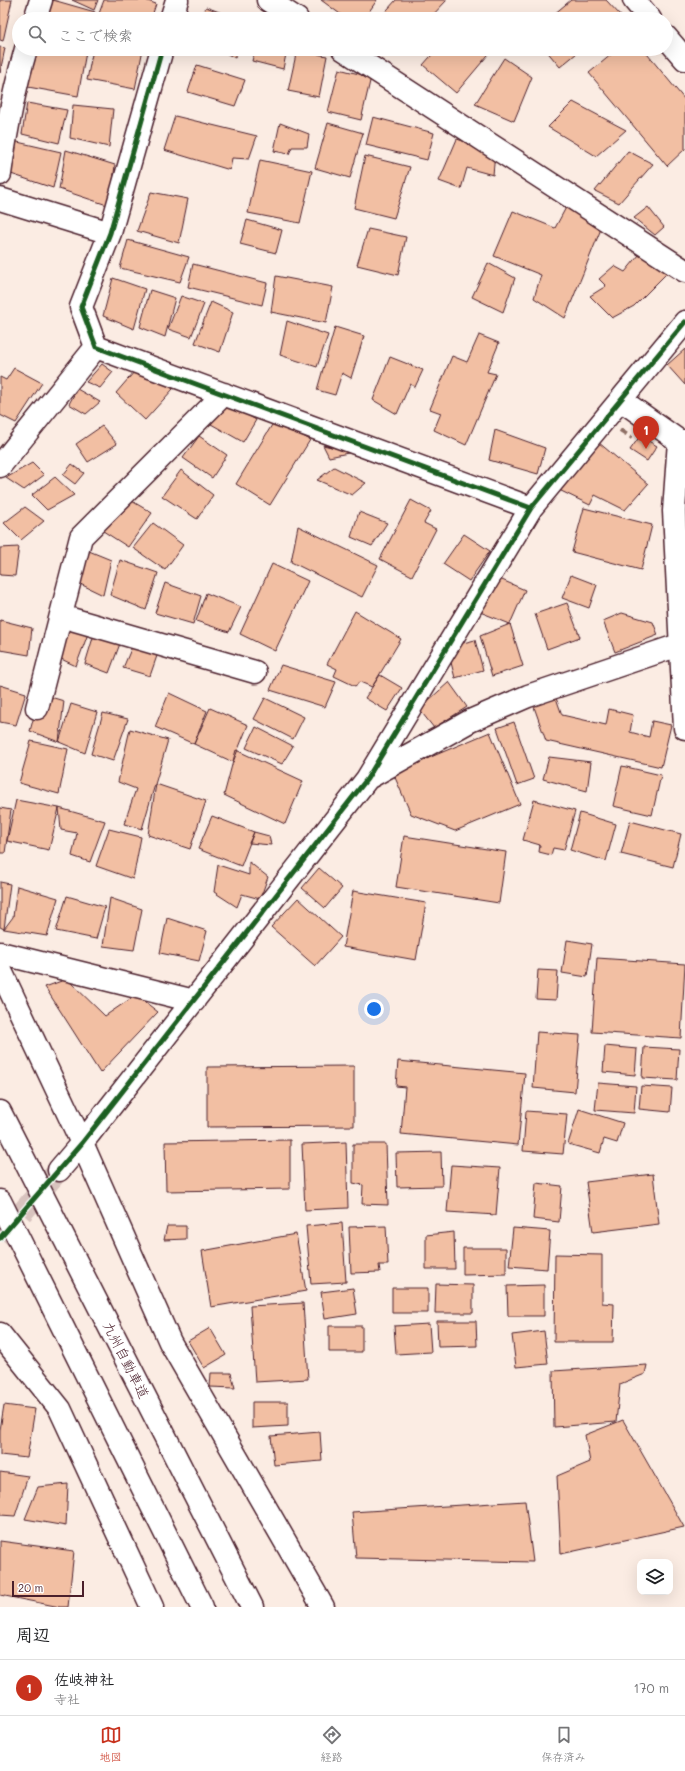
<!DOCTYPE html>
<html lang="ja">
<meta charset="utf-8">
<style>
:root{--surface:#fff;--page:#f6f6f6;--text:#202124;--muted:#757577;--line:#e0e0e0;--accent:#c8321e}
body{margin:0;font-family:Mali,"Klee One",sans-serif;background:var(--page);color:var(--text)}
.controls{position:absolute;right:12px;bottom:12px;display:grid;overflow:hidden;border-radius:8px;box-shadow:0 4px 16px #0002}
.controls button{width:36px;height:36px;display:grid;place-items:center;padding:0;border:0;border-bottom:1px solid var(--line);background:var(--surface);color:var(--text);font:20px sans-serif}
.scale{position:absolute;left:12px;bottom:10px;width:72px;box-sizing:border-box;padding-left:4px;border:2px solid #4a1f2b;border-top:0;font-size:11px;line-height:14px;white-space:nowrap;color:#4a1f2b;-webkit-text-stroke:3px #fff;paint-order:stroke}
.you{position:absolute;left:374px;top:1009px;width:14px;height:14px;margin:-10px;border:3px solid #fff;border-radius:50%;background:#1a73e8;box-shadow:0 0 0 6px #1a73e833}
.badge{display:grid;place-items:center;width:26px;height:26px;border-radius:50%;background:var(--accent);color:#fff;font-size:13px;font-weight:700}
.pin{position:absolute;translate:-50% -33px;filter:drop-shadow(0 1px 2px #0008)}
.pin::after{content:'';position:absolute;top:21px;width:14px;height:12px;background:inherit;clip-path:polygon(0 0,100% 0,50% 100%)}
.list{margin:0;padding:0;list-style:none}
h2{display:flex;justify-content:space-between;align-items:center;height:52px;margin:0;padding:0 16px;font-size:17px}
h2 small{font-size:13px;font-weight:400;color:var(--muted)}
.list li{display:grid;grid-template-columns:26px 1fr auto;gap:12px;align-items:center;box-sizing:border-box;height:56px;padding:0 16px;border-top:1px solid var(--line)}
.list b{display:block;font-size:15px;white-space:nowrap}
.list p{margin:0;font-size:13px;white-space:nowrap;color:var(--muted)}
.list em{font-size:13px;font-style:normal;color:var(--muted)}
.icon{flex:none;width:22px;height:22px;fill:none;stroke:currentColor;stroke-width:2;stroke-linecap:round;stroke-linejoin:round}
.map{position:relative;flex:none;width:685px;height:1607px;overflow:hidden}
.search{position:absolute;background:var(--surface);box-shadow:0 4px 16px #0002;left:12px;right:12px;top:12px;height:44px;display:flex;align-items:center;gap:10px;box-sizing:border-box;padding:0 14px;border-radius:22px;color:var(--muted);font-size:15px}
.sheet{height:108px;background:var(--surface)}
nav{display:flex;justify-content:space-around;align-items:center;box-sizing:border-box;height:56px;border-top:1px solid var(--line);background:var(--surface);font-size:11px;color:var(--muted)}
nav a{display:grid;justify-items:center;gap:2px}
nav .on{color:var(--accent)}
.map>svg:first-child{display:block}
.building{fill:#f2bfa3;stroke:#4a1f2b}
.lines{fill:none;stroke-linecap:round;stroke-linejoin:round}
.minor-tunnel{stroke:#d8c3be;stroke-width:22;stroke-dasharray:22 11;stroke-linecap:butt}
.minor-casing{stroke:#4a1f2b;stroke-width:25}
.highway-casing{stroke:#4a1f2b;stroke-width:25}
.minor{stroke:#fff;stroke-width:22}
.highway{stroke:#fff;stroke-width:22}
.quiet{stroke:#8d6e63;stroke-width:4;stroke-dasharray:8 4;stroke-linecap:butt}
.cycleway-casing{stroke:#fff;stroke-width:8}
.cycleway{stroke:#1b5e20;stroke-width:5}
.labels{text-anchor:middle;stroke-width:3.5;stroke-linejoin:round;paint-order:stroke}
.street-label{font-size:14px;fill:#4a1f2b;stroke:#fff}
</style>
<div class="map">
<svg width="685" height="1607" viewBox="0 0 685 1607">
<rect width="100%" height="100%" fill="#fbece3"/>
<filter id="ink" filterUnits="userSpaceOnUse"><feTurbulence type="fractalNoise" baseFrequency=".025" numOctaves="2"/><feDisplacementMap in="SourceGraphic" scale="8" xChannelSelector="R" yChannelSelector="G"/><feConvolveMatrix kernelMatrix="1 2 1 2 8 2 1 2 1" color-interpolation-filters="sRGB"/></filter>
<g filter="url(#ink)">
<!-- building -->
<path class="building" d="M0,0H12L3,41L0,40Z
M53,0L95,12L93,19H47Z
M72,0H98L94,10Z
M104,0H145L156,4L151,19H97Z
M321,0H377L364,19H347Z
M396,0H447L429,19H379Z
M571,0H606L621,16L617,19H548Z
M206,7L238,19H200Z
M0,47L5,48L0,73Z
M35,49H68L86,52L78,96L28,87Z
M93,49H143L135,89L87,80Z
M218,49H239L235,58Z
M255,49H287L283,69L252,61Z
M437,49H493L456,93L423,65Z
M545,49H582L560,67Z
M618,49H643L685,100V149L667,166L589,73Z
M297,50L327,56L319,97L288,91Z
M504,58L532,77L514,121L475,104Z
M197,65L245,80L235,106L188,92Z
M339,69L371,77L361,120L328,112Z
M573,102L626,130L596,156L548,127Z
M27,103L67,110L59,143L22,134Z
M73,105L113,109L109,147L70,138Z
M175,116L257,136L249,159L232,158L230,170L164,150Z
M373,117L434,133L427,160L366,145Z
M280,123L309,134L307,147H292L289,154L274,151Z
M328,123L363,133L350,178L315,168Z
M457,139L495,152L493,175L467,168L461,189L439,181Z
M13,141L61,152L53,188L5,172Z
M66,150L115,165L110,206L59,189Z
M628,151L653,164L619,203L595,191Z
M365,156L410,167L394,218L354,208Z
M260,160L312,171L300,223L248,213Z
M151,192L188,199L179,243L137,231Z
M570,200L603,224L565,318L534,298L541,275L494,256L513,211L555,228Z
M648,207L664,227L655,235L634,218Z
M247,220L282,230L276,253L240,244Z
M368,229L406,237L398,275L357,265Z
M128,240L189,257L180,282L120,268Z
M644,249L667,273L634,306L612,318L590,296L606,286L599,279L614,266L625,272Z
M488,263L515,278L503,312L472,297Z
M193,264L267,283L262,305L188,287Z
M276,276L333,287L326,323L271,312Z
M113,278L145,289L134,329L103,316Z
M150,290L175,298L165,337L140,327Z
M181,296L204,304L191,337L168,329Z
M211,302L233,312L220,352L195,343Z
M287,321L328,335L317,367L280,355Z
M335,327L364,336L351,378L342,373L335,395L317,390Z
M479,335L499,343L487,372L496,374L466,445L434,430L441,413L430,409L452,356L467,362Z
M685,349V385L667,365Z
M390,357L423,370L415,387L410,384L397,414L373,400Z
M102,364L113,372L100,388L86,382Z
M141,364L173,389L145,420L116,393Z
M14,368L42,383L16,423L0,415V377L6,380Z
M77,389L100,402L86,414L69,404Z
M224,401L256,420L243,442L211,424Z
M275,420L310,440L270,505L236,484Z
M102,426L117,444L88,462L76,444Z
M495,430L545,448L538,474L489,460Z
M199,436L227,455L212,478L183,458Z
M640,436L657,446L647,461L630,450Z
M598,442L648,484L625,510L595,495L590,505L557,489Z
M323,445L353,452L329,457Z
M32,463L44,475L24,490L6,478Z
M72,464L84,473L75,484L63,475Z
M334,467L366,483L352,495L317,480Z
M181,470L213,495L197,519L162,496Z
M55,477L74,495L47,510L32,495Z
M125,497L152,513L128,547L100,529Z
M411,500L431,511L424,523L436,529L412,576L380,559Z
M25,507L44,521L21,540L4,523Z
M584,508L652,525L641,570L572,552Z
M359,512L387,523L372,546L351,537Z
M153,523L183,545L165,570L133,548Z
M298,526L378,565L362,597L291,562Z
M464,534L490,551L469,581L443,564Z
M19,547L15,576L0,575V548Z
M84,549L111,560L103,595L74,581Z
M120,560L158,573L146,610L110,595Z
M272,564L308,581L275,651L240,634Z
M571,575L597,585L589,608L562,598Z
M495,577L525,590L510,624L480,612Z
M165,583L201,596L193,624L155,613Z
M206,593L241,607L229,632L196,621Z
M567,603L580,637L547,649L535,614Z
M355,611L401,639L372,687L360,682L355,686L334,676L337,669L327,664Z
M622,613L653,622L658,635L615,652L603,621Z
M0,620L32,628L29,655L0,650Z
M64,623L89,631L76,666L59,658L67,637L60,636Z
M510,624L523,666L492,676L480,636Z
M95,631L121,641L109,673L85,664Z
M475,640L483,670L455,678L447,647Z
M134,642L159,650L150,676L123,668Z
M281,665L336,682L325,707L270,690Z
M380,675L402,688L387,711L365,698Z
M449,682L467,707L434,728L419,709Z
M0,685L26,693L16,725L0,722Z
M169,693L207,711L194,744L155,727Z
M40,694L64,701L59,742L30,731Z
M555,695L562,715L606,725L609,709L633,715L630,732L649,737L652,721L671,725L661,767L546,741L533,704Z
M265,698L304,717L293,739L254,719Z
M71,704L97,712L85,753L59,742Z
M210,708L248,725L233,762L194,744Z
M103,713L128,719L113,761L91,754Z
M514,722L534,779L517,785L497,728Z
M256,727L293,746L282,764L246,748Z
M130,729L168,740L142,829L124,824L136,789L118,782Z
M490,732L520,804L455,831L411,814L393,773Z
M31,741L68,749L59,794L19,783Z
M236,750L303,781L285,824L224,795Z
M549,757L591,762L587,791L543,779Z
M622,766L661,775L652,815L613,806Z
M156,784L206,801L190,849L148,835Z
M16,800L59,808L49,850L7,841Z
M534,800L575,811L564,850L553,848L551,855L539,852L540,845L523,840Z
M0,808L11,810L5,853H0Z
M59,808L105,821L90,862L72,856L77,833L61,830Z
M580,813L616,824L606,861L570,850Z
M212,816L254,832L241,866L198,849Z
M630,821L681,834L673,867L621,854Z
M109,829L141,837L133,879L96,866Z
M254,832L269,836L271,845L249,843Z
M404,836L506,852L499,903L396,887Z
M249,862L268,877L260,899L242,894L237,907L214,892L218,865L249,875Z
M319,868L342,888L325,908L302,888Z
M0,882L10,884L4,929L0,927Z
M17,886L58,898L47,936L4,929L13,917Z
M353,891L426,903L416,960L343,947Z
M67,896L105,907L96,939L56,931Z
M110,898L142,909L134,950L103,946Z
M298,898L341,937L315,966L271,927Z
M167,918L207,931L199,961L160,953Z
M567,940L592,944L587,977L562,973Z
M597,958L685,964L681,1038L592,1032Z
M538,970L558,971L556,1000L536,999Z
M67,979L105,1016L136,995L158,1012L100,1073L45,987Z
M537,1032L580,1035L575,1092L533,1088Z
M605,1046L637,1049L635,1075L603,1072Z
M644,1047L679,1049L677,1080L642,1078Z
M398,1061L525,1073L518,1145L401,1134L405,1087L396,1086Z
M354,1066V1126L207,1127V1067Z
M598,1083L636,1086L634,1113L595,1110Z
M641,1086L672,1088L670,1112L639,1109Z
M579,1109L623,1123L617,1143L604,1139L600,1153L568,1144Z
M526,1111L567,1114L563,1154L523,1151Z
M290,1140V1189L166,1191L165,1142Z
M346,1142L348,1208L305,1210L302,1144Z
M353,1144H386L388,1205L362,1204L363,1185L353,1183Z
M441,1152L442,1186L397,1187L396,1153Z
M451,1165L500,1168L496,1215L447,1212Z
M653,1174L659,1224L593,1232L586,1182Z
M536,1183L562,1186L559,1222L533,1219Z
M342,1223L346,1282L311,1284L306,1226Z
M167,1226H186V1239L164,1240Z
M386,1226L388,1265H379L380,1272L351,1273L349,1227Z
M513,1228L550,1231L547,1269L509,1266Z
M454,1232L455,1269H426V1235Z
M296,1234L306,1291L211,1307L202,1251Z
M463,1248H506V1274L463,1275Z
M555,1254L602,1255V1303L614,1304L613,1342H554Z
M436,1284L473,1285V1313H435Z
M544,1285V1316H508L507,1286Z
M353,1288L357,1314L325,1319L321,1292Z
M392,1288H428V1313H392Z
M303,1303L308,1379L255,1382L250,1306Z
M437,1321H476L477,1346L438,1347Z
M429,1324L431,1352L396,1354L394,1326Z
M329,1326H362V1352H329Z
M210,1328L226,1355L204,1368L188,1341Z
M544,1331L548,1364L516,1367L512,1335Z
M647,1365L645,1374L620,1384L616,1422L554,1427L553,1371Z
M211,1373H231L235,1388L210,1387Z
M252,1402H288V1426L252,1428Z
M4,1405L35,1409L27,1458L0,1455V1430Z
M623,1420L684,1527L561,1554L557,1476L590,1462L585,1435Z
M320,1432L322,1461L274,1465L271,1436Z
M0,1472L28,1476L15,1516L0,1515Z
M68,1484L66,1526L25,1519L38,1487Z
M525,1501L533,1562L356,1558L352,1512Z
M0,1541L74,1551L68,1607H60L0,1595Z"/>
<g class="lines">
<!-- minor-tunnel -->
<path class="minor-tunnel" d="M0,1238L59,1170"/>
<!-- minor casing -->
<g class="minor-casing">
<path id="minor" d="M268,0L297,19
M634,0L650,19
M35,19L41,0
M171,19L177,0
M666,37L685,59
M162,49L110,233L81,307L96,347L531,508
M343,49L685,271
M0,174C6,131 14,90 26,49
M0,199L110,233
M621,400L679,441H685
M679,441L674,511L685,728
M0,466L96,347
M61,616L255,672
M37,708L81,537L224,394
M368,778L470,721L528,696L685,643
M0,953L194,1001
M0,969L82,1143L170,1342L323,1607
M59,1170L82,1143L367,779L531,508L685,322
M0,1334L60,1409L152,1607"/>
</g>
<!-- highway casing -->
<g class="highway-casing">
<path id="highway" d="M0,1112L252,1607
M0,1201L202,1607"/>
</g>
<!-- minor -->
<use href="#minor" class="minor"/>
<!-- highway -->
<use href="#highway" class="highway"/>
<!-- quiet -->
<path class="quiet" d="M620,430L632,438"/>
<!-- cycleway casing -->
<g class="cycleway-casing">
<path id="cycleway" d="M162,49L110,233L81,307L96,347L531,508
M0,1238L82,1143L367,779L531,508L685,322"/>
</g>
<!-- cycleway -->
<use href="#cycleway" class="cycleway"/>
</g>
</g>
<g class="labels">
<!-- street labels -->
<g class="street-label">
<text transform="translate(126 1360) rotate(63)" y="5">九州自動車道</text>
</g>
</g>
</svg>
<div class="controls">
<button><svg class="icon" aria-label="layers" viewBox="0 0 24 24"><path d="M12 4l9 5-9 5-9-5zM3 14l9 5 9-5"/></svg></button>
</div>
<div class="scale">20 m</div>
<div class="you"></div>
<div class="pin badge" style="left:646px;top:449px">1</div>
<div class="search"><svg class="icon" aria-label="search" viewBox="0 0 24 24"><circle cx="10" cy="10" r="6"/><path d="M15 15l6 6"/></svg>ここで検索</div>
</div>
<section class="sheet">
<h2>周辺<small></small></h2>
<ul class="list">
<li><span class="badge">1</span><div><b>佐岐神社</b><p>寺社</p></div><em>170 m</em></li>
</ul>
</section>
<nav>
<a class="on"><svg class="icon" aria-label="map" viewBox="0 0 24 24"><path d="M3 6l6-2 6 2 6-2v14l-6 2-6-2-6 2zM9 4v14M15 6v14"/></svg>地図</a>
<a><svg class="icon" aria-label="directions" viewBox="0 0 24 24"><path d="M12 3l9 9-9 9-9-9zM9 14v-3h6M13 9l2 2-2 2"/></svg>経路</a>
<a><svg class="icon" aria-label="saved" viewBox="0 0 24 24"><path d="M7 4h10v16l-5-4-5 4z"/></svg>保存済み</a>
</nav>
